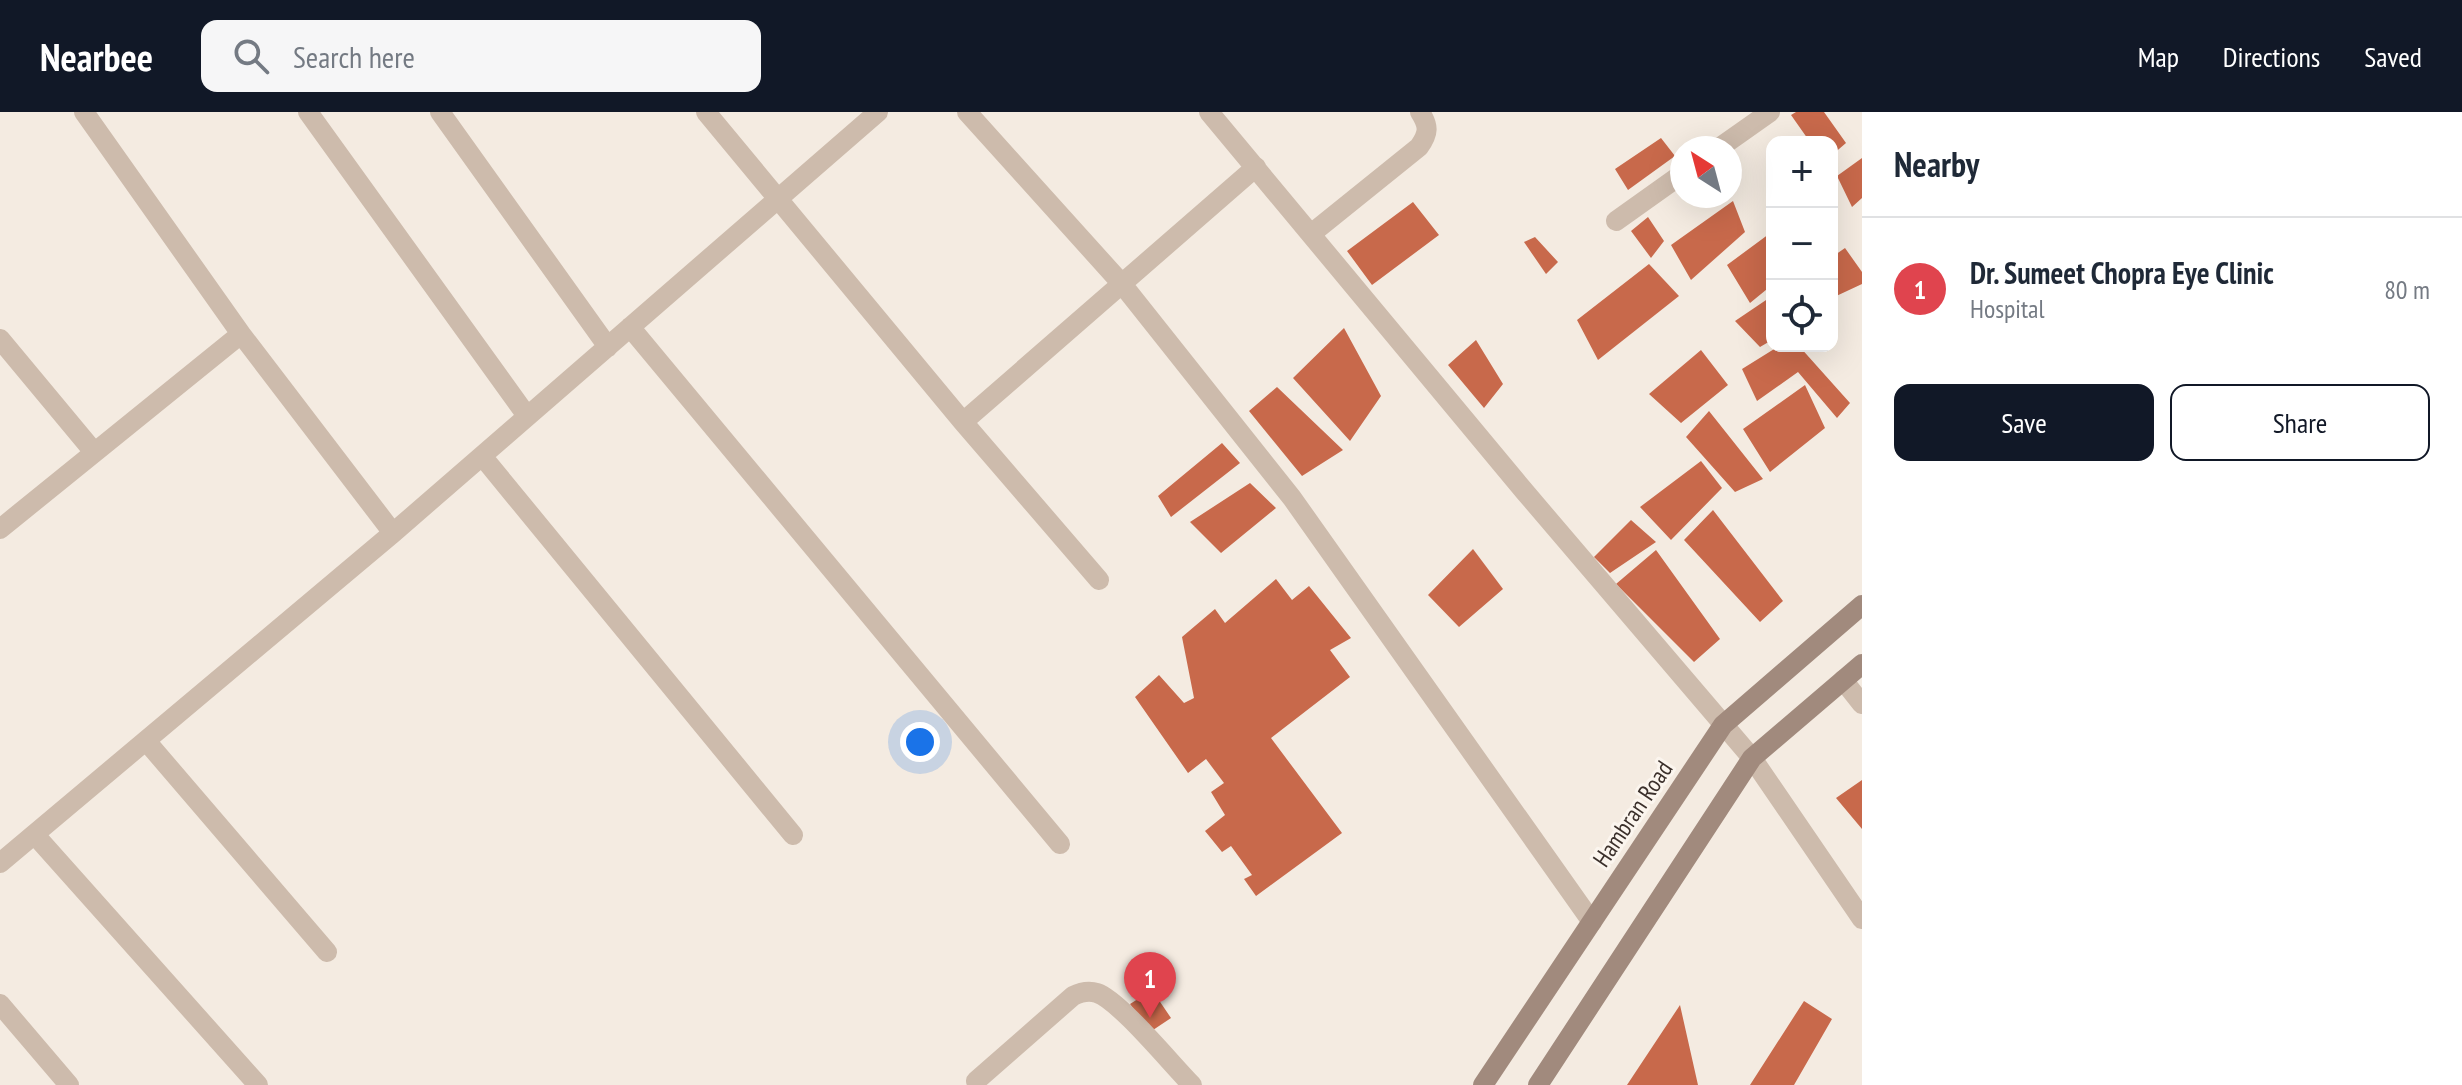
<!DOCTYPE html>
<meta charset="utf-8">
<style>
:root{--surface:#fff;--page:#f6f6f7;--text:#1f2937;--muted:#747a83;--line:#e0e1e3;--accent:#111827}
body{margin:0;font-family:"PT Sans Narrow",sans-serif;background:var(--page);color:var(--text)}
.controls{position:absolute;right:24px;top:24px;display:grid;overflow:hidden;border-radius:16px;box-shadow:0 8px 32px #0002}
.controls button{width:72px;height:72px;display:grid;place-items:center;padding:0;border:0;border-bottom:2px solid var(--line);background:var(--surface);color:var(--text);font:40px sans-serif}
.compass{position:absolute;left:1670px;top:24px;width:72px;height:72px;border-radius:50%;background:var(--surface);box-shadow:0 8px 32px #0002;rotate:324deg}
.you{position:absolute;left:920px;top:630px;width:28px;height:28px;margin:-20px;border:6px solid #fff;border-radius:50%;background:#1a73e8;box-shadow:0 0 0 12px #1a73e833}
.badge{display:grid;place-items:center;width:52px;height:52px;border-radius:50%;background:var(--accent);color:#fff;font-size:26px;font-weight:700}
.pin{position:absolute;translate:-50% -66px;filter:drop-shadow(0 2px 4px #0008)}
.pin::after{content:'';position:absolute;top:42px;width:28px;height:24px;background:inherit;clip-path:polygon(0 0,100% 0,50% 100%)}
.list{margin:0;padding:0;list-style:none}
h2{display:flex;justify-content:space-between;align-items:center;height:104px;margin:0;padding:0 32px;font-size:34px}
h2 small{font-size:26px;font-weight:400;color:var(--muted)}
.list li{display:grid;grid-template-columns:52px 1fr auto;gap:24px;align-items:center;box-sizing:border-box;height:144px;padding:0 32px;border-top:2px solid var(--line)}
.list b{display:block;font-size:30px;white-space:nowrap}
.list p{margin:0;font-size:26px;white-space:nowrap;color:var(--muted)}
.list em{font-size:26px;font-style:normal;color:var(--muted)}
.actions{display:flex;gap:16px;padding:24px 32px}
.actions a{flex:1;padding:18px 0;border:2px solid var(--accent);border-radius:16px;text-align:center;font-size:28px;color:var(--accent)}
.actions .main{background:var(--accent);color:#fff}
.icon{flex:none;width:44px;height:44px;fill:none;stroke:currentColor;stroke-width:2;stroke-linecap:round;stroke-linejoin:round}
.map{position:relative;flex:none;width:1862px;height:973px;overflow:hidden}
header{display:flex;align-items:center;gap:48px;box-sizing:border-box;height:112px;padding:0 40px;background:var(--accent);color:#fff}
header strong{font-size:38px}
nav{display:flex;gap:44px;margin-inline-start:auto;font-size:28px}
.search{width:560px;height:72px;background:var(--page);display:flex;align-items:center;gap:20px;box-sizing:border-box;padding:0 28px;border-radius:16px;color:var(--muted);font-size:30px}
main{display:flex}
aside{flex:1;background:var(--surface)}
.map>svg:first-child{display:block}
.building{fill:#c8694b}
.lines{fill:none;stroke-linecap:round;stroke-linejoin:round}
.minor{stroke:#cdbbac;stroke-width:20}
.secondary{stroke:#a18a7d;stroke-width:20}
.labels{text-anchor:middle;stroke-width:6;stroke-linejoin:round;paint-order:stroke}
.street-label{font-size:24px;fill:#3b302b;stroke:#fbf5ee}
</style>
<header>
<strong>Nearbee</strong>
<div class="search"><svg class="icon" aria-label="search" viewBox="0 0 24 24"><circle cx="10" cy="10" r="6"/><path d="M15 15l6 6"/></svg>Search here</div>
<nav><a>Map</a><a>Directions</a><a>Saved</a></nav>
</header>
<main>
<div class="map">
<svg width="1862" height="973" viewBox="0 0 1862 973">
<rect width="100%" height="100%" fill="#f4ebe1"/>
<!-- building -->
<path class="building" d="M1796,0H1824L1846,31L1832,43V30H1810L1791,3Z
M1661,26L1675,44L1628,78L1615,57Z
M1862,46V86L1852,95L1837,64Z
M1733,89L1745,120L1691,168L1671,133Z
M1413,90L1439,123L1372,173L1347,139Z
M1648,105L1664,129L1651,146L1631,119Z
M1769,122L1772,127V173L1750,191L1727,153Z
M1535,125L1558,150L1546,162L1524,130Z
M1845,136L1862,160V172L1832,186V145Z
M1649,152L1679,184L1598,248L1577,208Z
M1772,184V228L1760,235L1735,209Z
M1344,216L1381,284L1350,329L1293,266Z
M1476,228L1503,272L1484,296L1448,253Z
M1779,234H1799L1850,291L1837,306L1798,260L1757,289L1742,257Z
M1701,238L1728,273L1681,311L1649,282Z
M1805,273L1825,316L1770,360L1743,317Z
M1277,275L1343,338L1302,364L1249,299Z
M1709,299L1763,367L1735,380L1686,325Z
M1222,331L1240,351L1171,405L1158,384Z
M1701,349L1722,376L1671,428L1640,395Z
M1250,371L1276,396L1221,441L1190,410Z
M1713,398L1783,489L1760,510L1684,428Z
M1631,408L1656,430L1610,461L1594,445Z
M1473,437L1503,477L1459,515L1428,483Z
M1656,438L1720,527L1694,550L1616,472Z
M1276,467L1292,488L1309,474L1351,526L1330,538L1350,565L1271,626L1342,721L1256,784L1244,767L1252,763L1231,734L1222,740L1205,719L1225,703L1211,680L1224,671L1206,647L1188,661L1135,585L1159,563L1184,591L1194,586L1182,525L1215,497L1225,511Z
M1862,668V717L1836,686Z
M1152,878L1171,906L1150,920L1130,892Z
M1804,889L1832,907L1794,973H1750Z
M1680,893L1698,973H1627Z"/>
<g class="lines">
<!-- minor -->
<path class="minor" d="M84,0L241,222L393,421
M308,0L527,304
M440,0L608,235
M706,0L963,310L1099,468
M967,0L1122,172L1292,386L1592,810
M1209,0L1525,380L1752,646L1862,807
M1719,36L1770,0
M1616,109L1682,62
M1311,122L1419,35C1429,21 1429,14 1420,0
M630,215L1060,732
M0,227L94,340
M963,310L1256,55
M482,344L793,723
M0,417L241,222
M1843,568L1862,592
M147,630L327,840
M35,723L258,973
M0,751L393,421L878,0
M0,892L69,973
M976,969L1073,884C1081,880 1088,878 1097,881C1119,888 1172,953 1192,973"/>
<!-- secondary -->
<path class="secondary" d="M1483,973L1723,613L1862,493
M1538,973L1752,646L1862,552"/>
</g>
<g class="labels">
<!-- street labels -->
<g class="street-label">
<text transform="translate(1633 702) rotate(-56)" y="8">Hambran Road</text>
</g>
</g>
</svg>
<div class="controls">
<button>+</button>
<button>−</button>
<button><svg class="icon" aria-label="locate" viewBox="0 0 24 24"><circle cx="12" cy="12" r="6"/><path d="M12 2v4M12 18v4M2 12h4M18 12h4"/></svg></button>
</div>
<svg class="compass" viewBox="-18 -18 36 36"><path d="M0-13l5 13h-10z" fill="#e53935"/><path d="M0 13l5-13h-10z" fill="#747a83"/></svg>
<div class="you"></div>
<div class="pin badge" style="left:1150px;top:906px;background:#e0444e">1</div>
</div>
<aside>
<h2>Nearby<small></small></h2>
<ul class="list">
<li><span class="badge" style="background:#e0444e">1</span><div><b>Dr. Sumeet Chopra Eye Clinic</b><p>Hospital</p></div><em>80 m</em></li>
</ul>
<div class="actions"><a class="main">Save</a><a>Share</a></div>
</aside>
</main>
